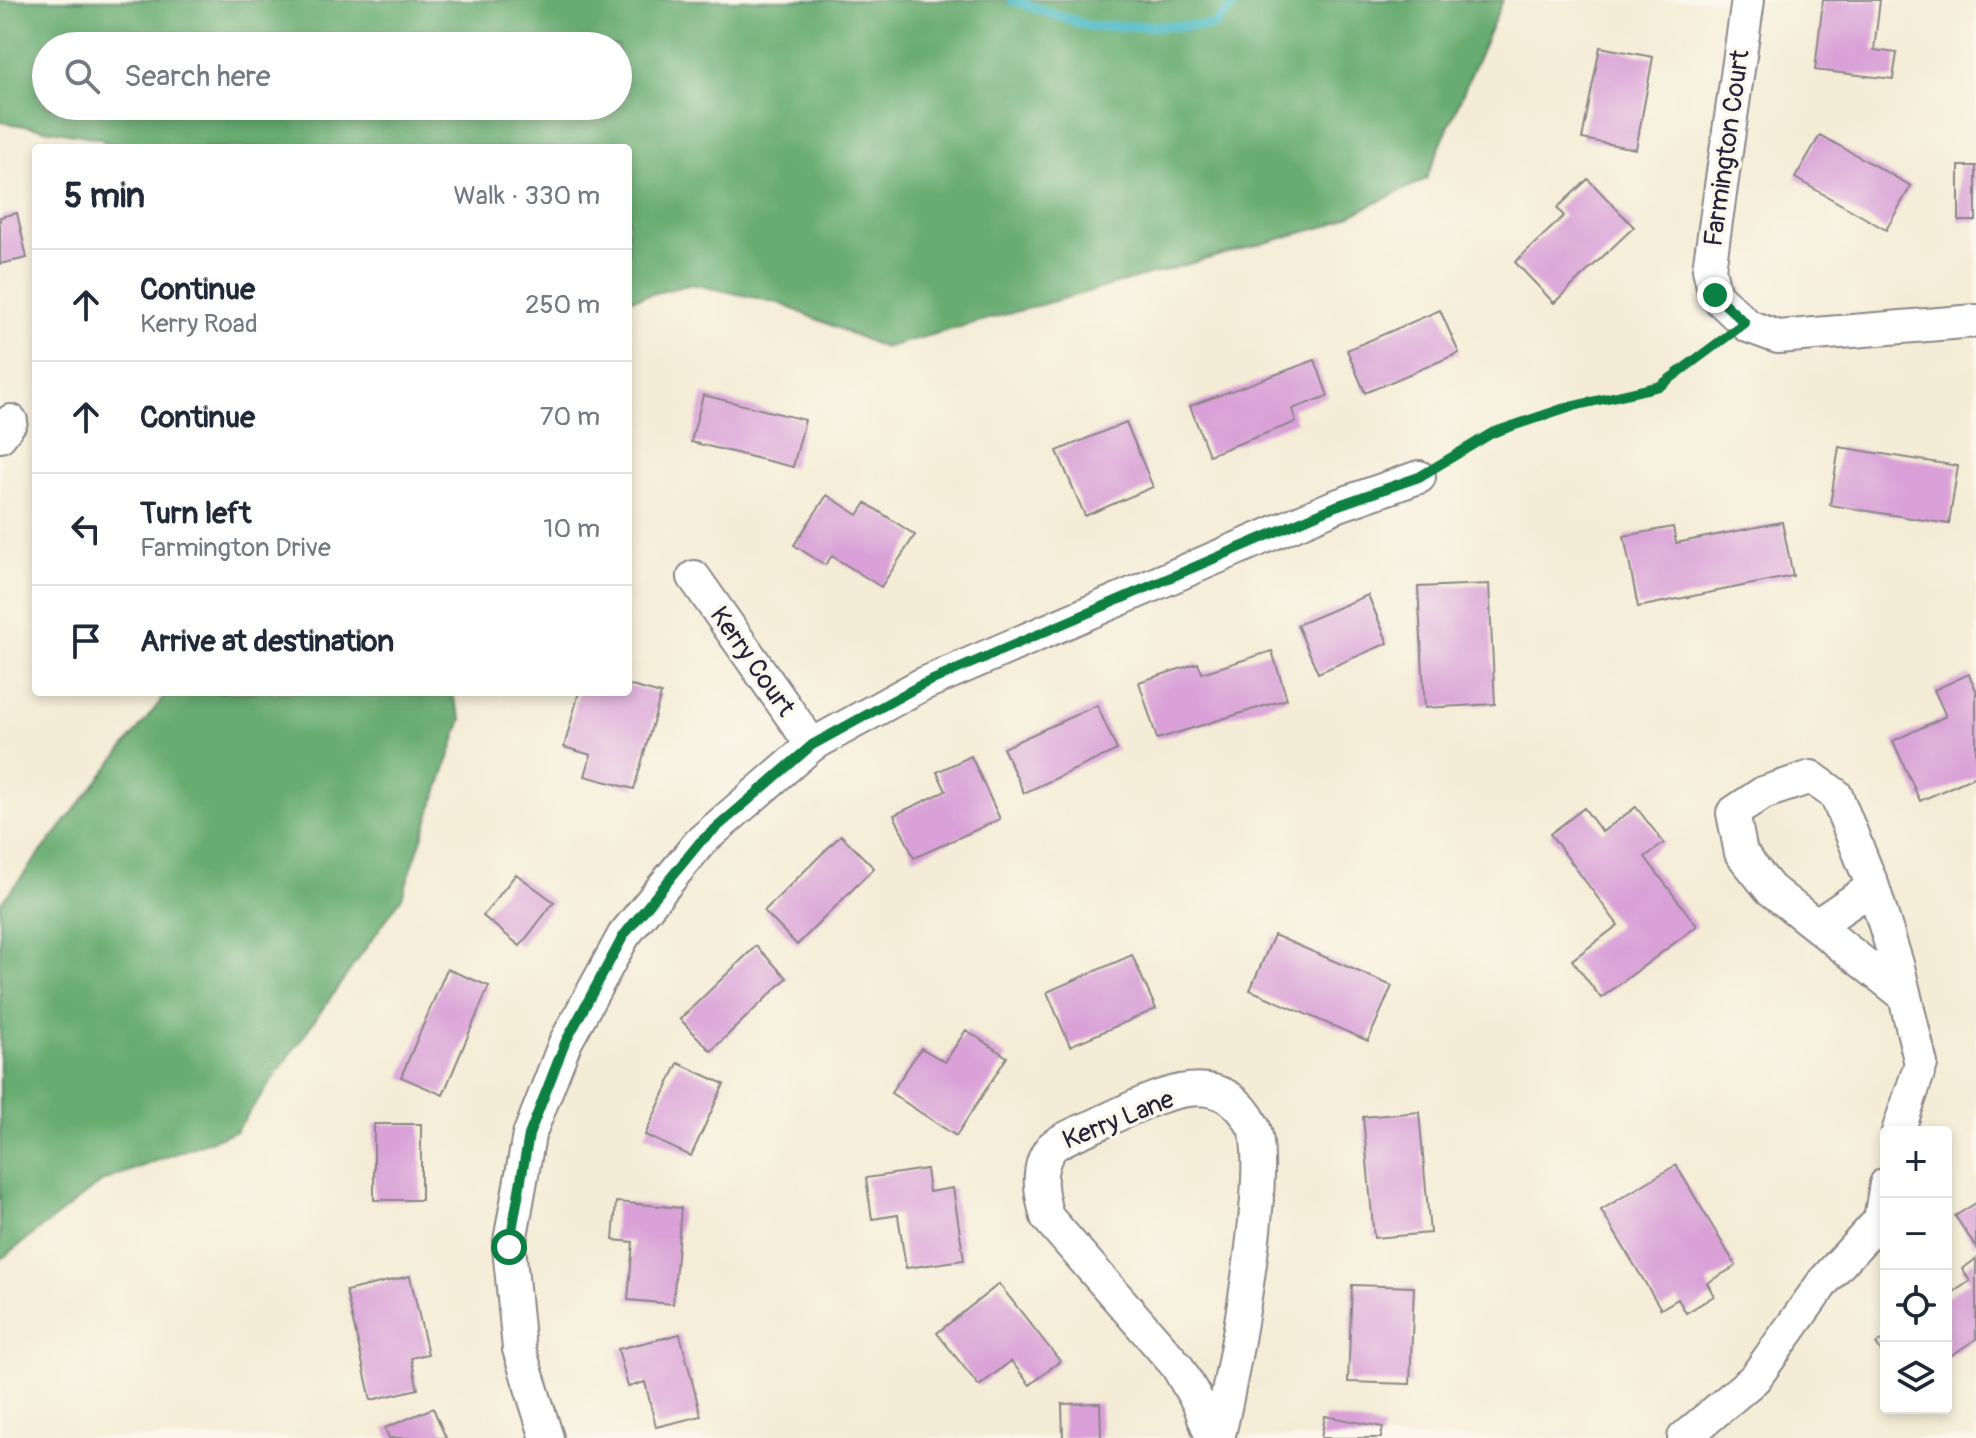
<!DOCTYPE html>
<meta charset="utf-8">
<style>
:root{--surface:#fff;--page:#f2f2f3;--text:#1f2937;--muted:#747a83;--line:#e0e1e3}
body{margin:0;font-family:Pangolin,sans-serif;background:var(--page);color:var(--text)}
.controls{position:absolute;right:24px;bottom:24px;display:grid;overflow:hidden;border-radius:8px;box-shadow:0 4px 12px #0003}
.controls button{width:72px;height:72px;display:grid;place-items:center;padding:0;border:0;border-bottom:2px solid var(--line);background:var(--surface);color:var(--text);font:40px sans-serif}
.stop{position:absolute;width:24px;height:24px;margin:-18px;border:6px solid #0b8043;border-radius:50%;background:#fff}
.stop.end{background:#0b8043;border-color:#fff;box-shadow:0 2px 8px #0008}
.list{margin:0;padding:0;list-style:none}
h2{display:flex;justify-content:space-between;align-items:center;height:104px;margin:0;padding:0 32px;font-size:34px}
h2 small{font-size:26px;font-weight:400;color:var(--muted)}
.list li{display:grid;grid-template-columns:52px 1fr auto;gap:24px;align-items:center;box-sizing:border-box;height:112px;padding:0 32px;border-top:2px solid var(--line)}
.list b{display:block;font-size:30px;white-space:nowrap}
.list p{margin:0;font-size:26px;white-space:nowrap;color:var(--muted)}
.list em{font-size:26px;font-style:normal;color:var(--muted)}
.icon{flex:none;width:44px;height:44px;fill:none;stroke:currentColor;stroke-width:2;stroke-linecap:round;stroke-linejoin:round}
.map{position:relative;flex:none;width:1976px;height:1438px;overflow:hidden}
.search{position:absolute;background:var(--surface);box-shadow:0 4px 12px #0003;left:32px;top:32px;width:600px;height:88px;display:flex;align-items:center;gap:20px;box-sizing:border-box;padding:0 28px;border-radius:44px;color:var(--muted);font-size:30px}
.panel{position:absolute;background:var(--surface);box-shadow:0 4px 12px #0003;left:32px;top:144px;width:600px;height:552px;border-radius:8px}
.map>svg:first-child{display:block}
.forest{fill:#67ac71;stroke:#446756;stroke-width:2;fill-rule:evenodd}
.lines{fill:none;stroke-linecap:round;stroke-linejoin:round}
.stream{stroke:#4bb9c3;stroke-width:10}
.building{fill:#d9a1d7}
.minor-casing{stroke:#8b8788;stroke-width:36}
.path{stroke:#8b8788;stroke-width:5;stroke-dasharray:6 6;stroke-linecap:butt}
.minor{stroke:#fff;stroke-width:32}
.route{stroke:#0b8043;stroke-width:10}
.labels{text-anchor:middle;stroke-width:7;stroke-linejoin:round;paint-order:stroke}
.street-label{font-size:26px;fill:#22223b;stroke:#fbf7ec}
</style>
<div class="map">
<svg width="1976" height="1438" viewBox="0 0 1976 1438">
<rect width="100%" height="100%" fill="#fbf7ec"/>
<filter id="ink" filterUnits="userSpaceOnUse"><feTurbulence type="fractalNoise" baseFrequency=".0125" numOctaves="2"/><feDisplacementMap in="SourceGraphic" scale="16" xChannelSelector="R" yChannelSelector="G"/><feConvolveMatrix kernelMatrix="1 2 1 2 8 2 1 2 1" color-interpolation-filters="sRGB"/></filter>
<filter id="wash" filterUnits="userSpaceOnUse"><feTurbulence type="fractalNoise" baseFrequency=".006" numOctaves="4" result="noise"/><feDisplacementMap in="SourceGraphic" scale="32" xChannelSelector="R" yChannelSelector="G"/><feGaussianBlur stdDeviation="1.8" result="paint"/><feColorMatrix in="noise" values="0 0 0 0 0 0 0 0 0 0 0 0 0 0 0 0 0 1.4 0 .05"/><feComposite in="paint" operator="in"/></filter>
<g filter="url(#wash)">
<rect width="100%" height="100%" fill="#f4ecd6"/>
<!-- forest -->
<path class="forest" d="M0,0H1503L1426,179L1330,225L884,348L779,303L692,284L628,300V148H114L99,138L0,122ZM46,46H618V106H46Z
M168,692H451L462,719L402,897L236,1131L103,1181L0,1260V904Z"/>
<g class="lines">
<!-- stream -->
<path class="stream" d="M1012,0L1089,26H1213L1239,0"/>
</g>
<g id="blocks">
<!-- building -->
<path class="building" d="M1823,0H1880L1874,50L1897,53L1893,79L1815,70Z
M1600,47L1653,57L1636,149L1582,139Z
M1820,135L1911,186L1886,230L1795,178Z
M1959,166H1976V221H1959Z
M1588,179L1634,227L1554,303L1515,262L1564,216L1557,208Z
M17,213L27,258L0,264V217Z
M1440,310L1459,353L1365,393L1347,350Z
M1315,360L1328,396L1292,409L1296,422L1209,455L1190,406Z
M703,395L805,420L793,467L691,442Z
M1126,422L1153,487L1085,516L1057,451Z
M1839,447L1958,466L1949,524L1830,505Z
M827,495L858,515L866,503L915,535L881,587L832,556L825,565L794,545Z
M1782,522L1793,576L1638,607L1624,536L1673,527L1676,543Z
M1489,584L1495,704L1425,708L1418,587Z
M1368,595L1388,643L1318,673L1297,625Z
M1272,651L1287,699L1157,739L1139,682L1198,663L1202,673Z
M1969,674L1976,690V776L1920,801L1893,741L1946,716L1934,690Z
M628,685L661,694L634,789L585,776L591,755L564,747L579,692H628Z
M1097,705L1117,750L1024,793L1003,748Z
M971,756L1000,819L914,858L894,815L946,791L937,772Z
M1636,807L1664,843L1645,857L1697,926L1601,998L1572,960L1618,925L1550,834L1584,808L1602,832Z
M841,835L874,868L797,945L764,911Z
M516,874L554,902L520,946L483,916Z
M1274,935L1392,986L1368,1041L1250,990Z
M756,946L787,978L711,1051L680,1019Z
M1132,955L1156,1009L1070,1046L1047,992Z
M447,969L489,986L443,1095L401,1077Z
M966,1030L1007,1057L956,1136L891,1093L921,1048L945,1062Z
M678,1063L724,1084L691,1156L645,1135Z
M1419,1112L1430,1233L1374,1238L1363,1117Z
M374,1124H421V1200H374Z
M1676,1165L1736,1266L1707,1283L1714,1296L1686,1313L1678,1299L1661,1309L1601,1210Z
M926,1169L929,1192L953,1188L964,1260L906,1268L898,1215L872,1219L866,1178Z
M616,1202L681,1208L673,1304L628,1300L633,1242L613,1240Z
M1976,1203V1247L1955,1216Z
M1976,1259V1339L1946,1359V1297L1970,1281L1962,1269Z
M410,1276L428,1354L411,1358L418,1389L371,1400L346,1291Z
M999,1284L1060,1361L1030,1385L1011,1361L979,1386L937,1333Z
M1352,1285L1414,1287L1410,1384L1348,1382Z
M680,1334L701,1416L656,1427L645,1382L628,1387L618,1349Z
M1886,1338V1359L1876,1344Z
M1100,1403L1101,1438H1063L1062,1404Z
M433,1408L446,1438H389L385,1428Z
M1325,1416L1383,1427L1381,1438H1321Z"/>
</g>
</g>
<g filter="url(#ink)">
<use href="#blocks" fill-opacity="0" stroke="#8b8788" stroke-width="2"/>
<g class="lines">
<!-- minor casing -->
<g class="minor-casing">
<path id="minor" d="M1748,0L1709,269L1715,295L1748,326L1778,337L1976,321
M0,436L11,421
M694,577L812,745
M1817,925L1873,887
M1898,1132L1921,1064L1898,967L1873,887L1836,795L1811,777L1763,793L1733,813L1741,853L1770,889L1904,995
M547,1438L519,1349L509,1247L529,1135L565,1043L624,935L700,842L812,745L921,685L1336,506L1419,477
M1212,1438L1199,1404L1177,1366L1047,1217C1041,1195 1035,1168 1051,1148C1059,1139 1088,1129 1100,1123C1150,1100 1219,1059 1253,1126C1273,1166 1231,1388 1218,1438
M1684,1438L1755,1378L1824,1281L1880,1220L1886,1184"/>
</g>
<!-- path -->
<path class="path" d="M1444,462L1492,433L1532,418L1660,386L1720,342"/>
<!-- minor -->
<use href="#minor" class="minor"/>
</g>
</g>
<g class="lines" filter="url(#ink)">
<!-- route -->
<path class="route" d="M509,1247L529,1135L565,1043L624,935L700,842L812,745L921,685L1336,506L1419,477L1492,433L1565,408L1660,386L1745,323L1715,295"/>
</g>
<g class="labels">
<!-- street labels -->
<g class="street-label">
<text transform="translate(1726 148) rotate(-82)" y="9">Farmington Court</text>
<text transform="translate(753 661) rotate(55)" y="9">Kerry Court</text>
<text transform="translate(1118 1119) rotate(-22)" y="9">Kerry Lane</text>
</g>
</g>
</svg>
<div class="controls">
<button>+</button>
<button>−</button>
<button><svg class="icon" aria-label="locate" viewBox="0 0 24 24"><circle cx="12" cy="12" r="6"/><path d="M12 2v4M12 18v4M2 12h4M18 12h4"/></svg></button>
<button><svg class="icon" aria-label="layers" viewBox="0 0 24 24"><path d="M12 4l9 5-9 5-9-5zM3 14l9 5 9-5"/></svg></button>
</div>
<div class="stop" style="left:509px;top:1247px"></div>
<div class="stop end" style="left:1715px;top:295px"></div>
<div class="search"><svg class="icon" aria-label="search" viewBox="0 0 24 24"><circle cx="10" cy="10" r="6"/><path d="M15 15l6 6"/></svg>Search here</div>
<section class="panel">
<h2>5 min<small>Walk · 330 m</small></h2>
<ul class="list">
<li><svg class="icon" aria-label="ahead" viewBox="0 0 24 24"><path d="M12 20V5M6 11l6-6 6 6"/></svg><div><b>Continue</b><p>Kerry Road</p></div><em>250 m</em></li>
<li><svg class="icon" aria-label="ahead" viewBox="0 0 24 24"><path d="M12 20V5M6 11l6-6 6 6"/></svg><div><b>Continue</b></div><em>70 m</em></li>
<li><svg class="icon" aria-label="left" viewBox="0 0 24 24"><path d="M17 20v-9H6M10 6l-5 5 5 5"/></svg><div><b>Turn left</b><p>Farmington Drive</p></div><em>10 m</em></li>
<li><svg class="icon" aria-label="arrive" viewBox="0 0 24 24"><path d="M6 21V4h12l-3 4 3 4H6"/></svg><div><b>Arrive at destination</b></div></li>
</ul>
</section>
</div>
